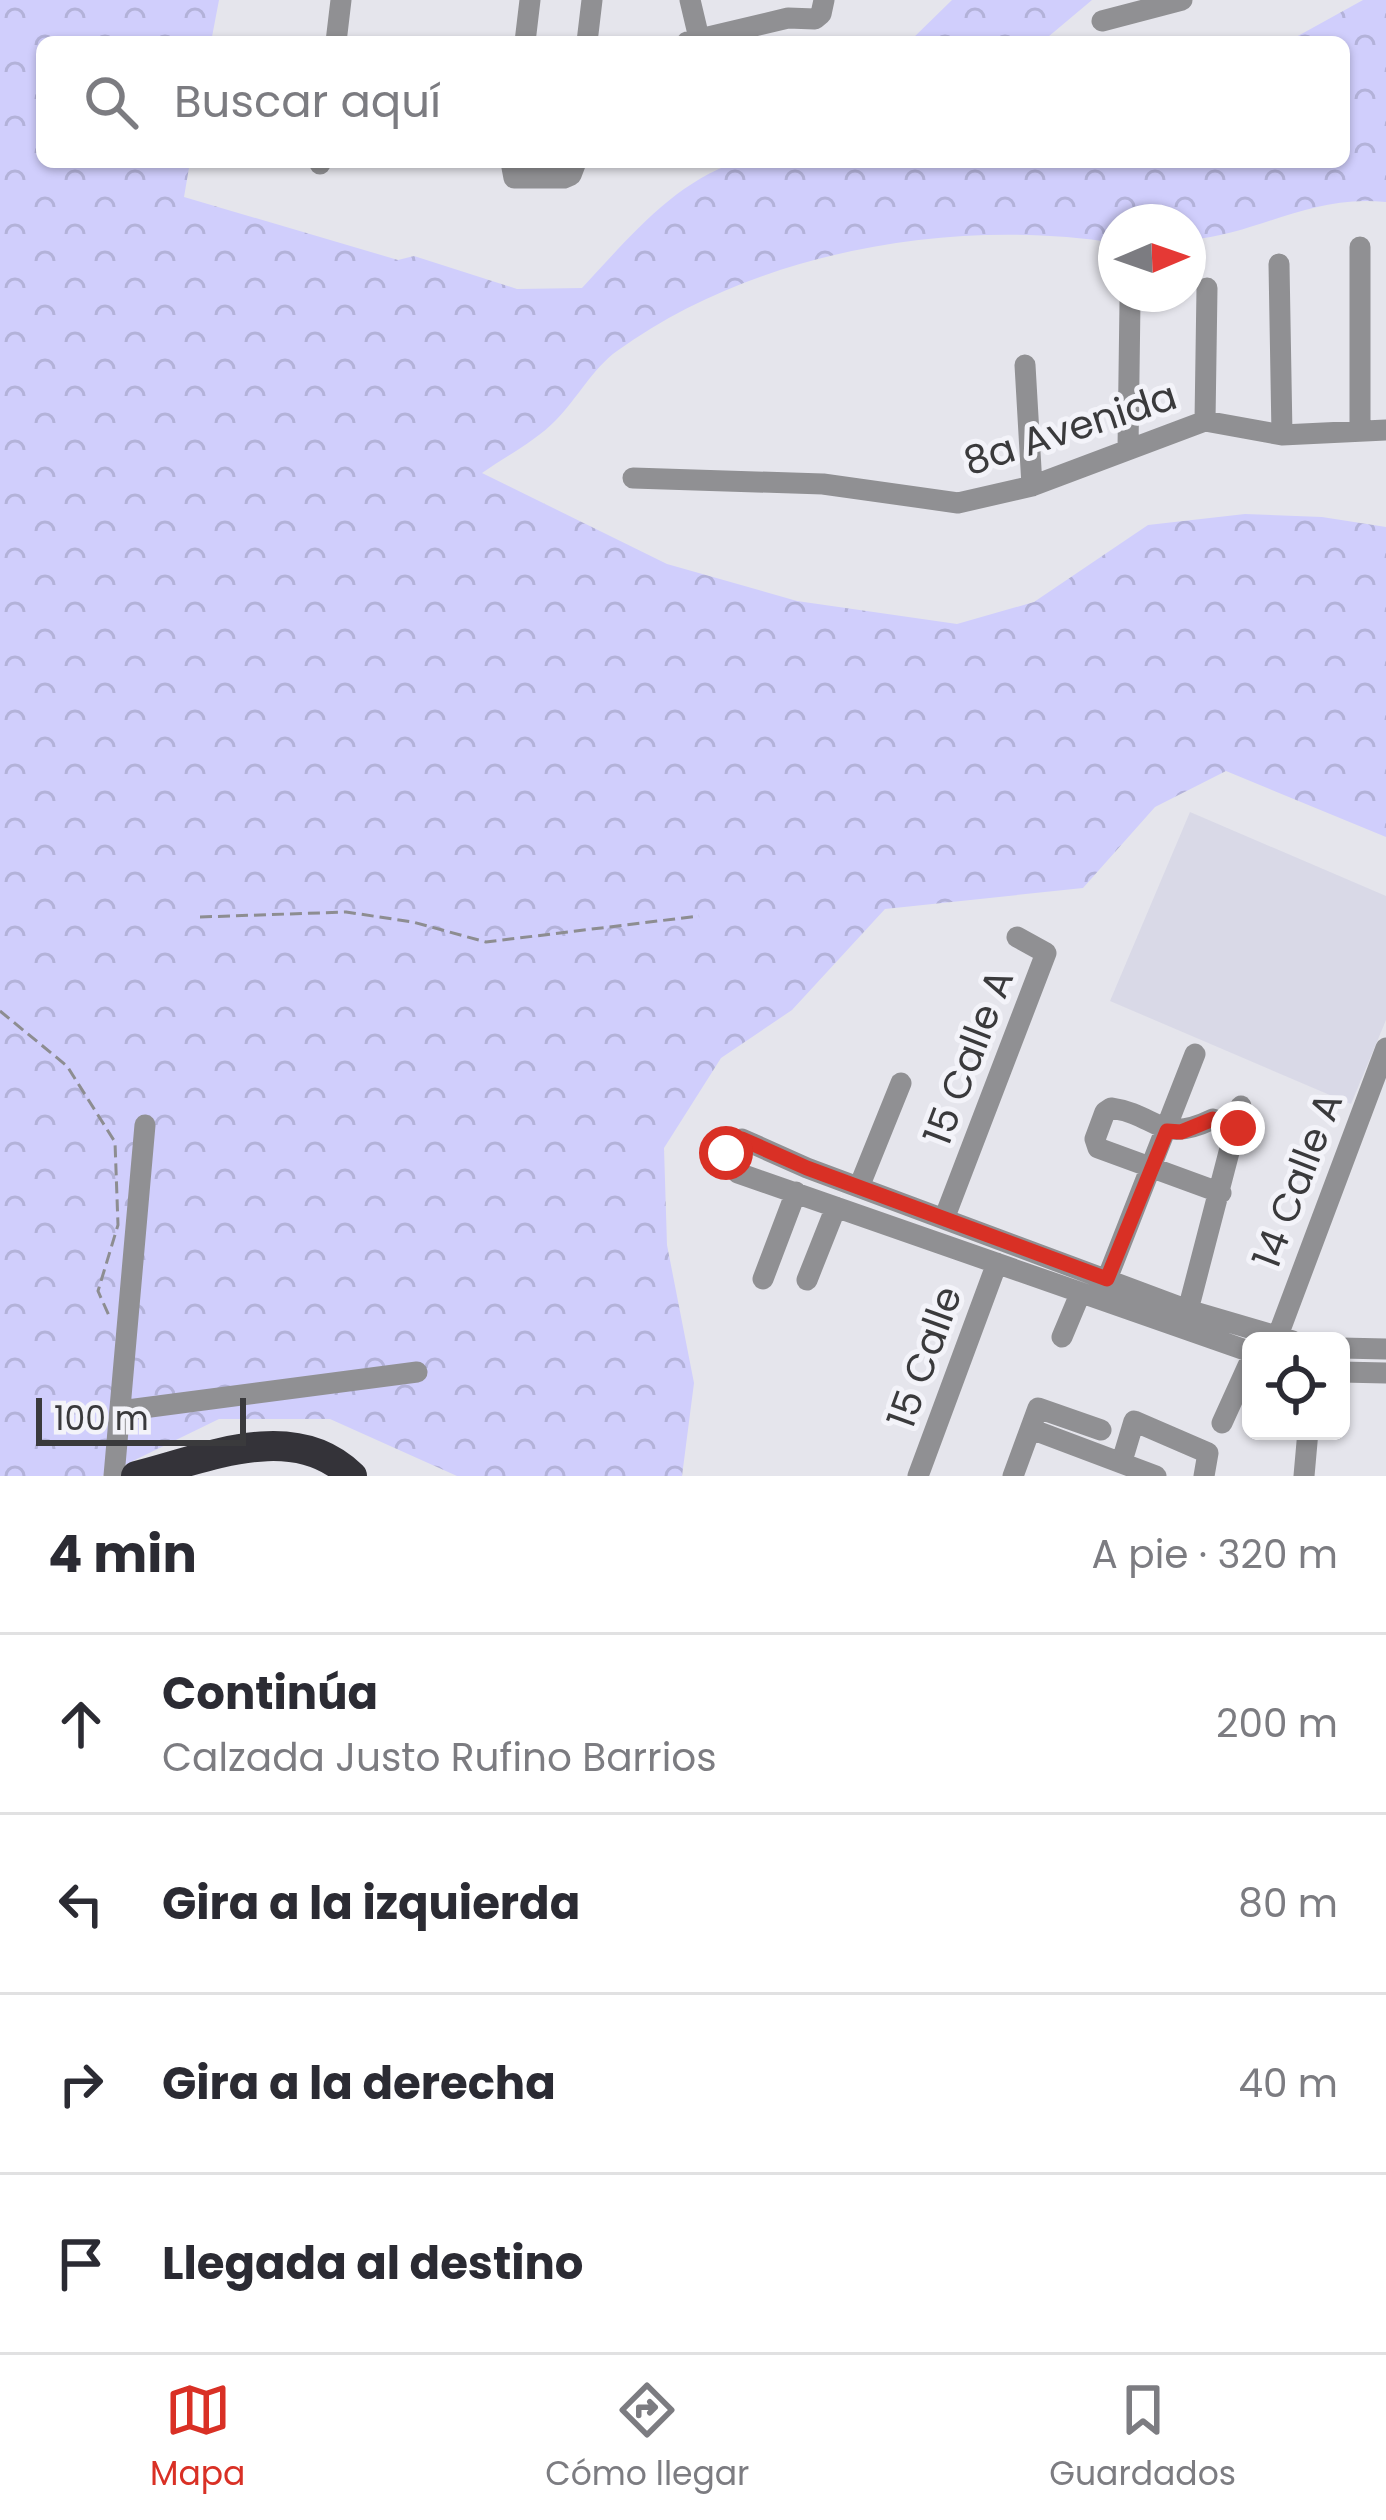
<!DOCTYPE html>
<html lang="es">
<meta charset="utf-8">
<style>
:root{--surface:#fff;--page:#f2f2f3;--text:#2b2b33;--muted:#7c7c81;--line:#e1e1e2;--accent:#d93025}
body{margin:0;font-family:Poppins,sans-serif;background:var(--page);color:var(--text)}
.controls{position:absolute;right:36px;bottom:36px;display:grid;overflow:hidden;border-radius:18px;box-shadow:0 3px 9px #0004}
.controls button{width:108px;height:108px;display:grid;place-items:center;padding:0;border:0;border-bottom:3px solid var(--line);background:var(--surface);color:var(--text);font:60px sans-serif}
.compass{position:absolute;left:1098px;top:204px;width:108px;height:108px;border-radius:50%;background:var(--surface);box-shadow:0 3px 9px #0004;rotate:88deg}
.scale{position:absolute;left:36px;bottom:30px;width:210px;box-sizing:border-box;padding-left:12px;border:6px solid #3a3a3c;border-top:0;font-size:33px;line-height:42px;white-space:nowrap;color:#3a3a3c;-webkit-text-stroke:9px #f3f3f9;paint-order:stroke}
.stop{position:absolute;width:36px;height:36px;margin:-27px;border:9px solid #d93025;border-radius:50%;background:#fff}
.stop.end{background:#d93025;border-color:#fff;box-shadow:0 3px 12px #0008}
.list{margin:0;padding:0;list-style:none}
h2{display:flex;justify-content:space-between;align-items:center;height:156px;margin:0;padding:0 48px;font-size:51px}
h2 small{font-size:39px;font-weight:400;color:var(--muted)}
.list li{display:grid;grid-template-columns:78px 1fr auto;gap:36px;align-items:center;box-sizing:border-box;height:180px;padding:0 48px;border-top:3px solid var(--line)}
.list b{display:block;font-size:45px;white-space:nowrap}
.list p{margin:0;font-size:39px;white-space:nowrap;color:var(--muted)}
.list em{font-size:39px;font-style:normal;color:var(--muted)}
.icon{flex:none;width:66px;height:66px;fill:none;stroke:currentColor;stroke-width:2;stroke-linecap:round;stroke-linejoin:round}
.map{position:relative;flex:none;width:1386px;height:1476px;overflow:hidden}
.search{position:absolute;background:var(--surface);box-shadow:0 3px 9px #0004;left:36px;right:36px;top:36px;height:132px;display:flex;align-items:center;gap:30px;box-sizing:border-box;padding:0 42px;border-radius:18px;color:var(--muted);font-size:45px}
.sheet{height:876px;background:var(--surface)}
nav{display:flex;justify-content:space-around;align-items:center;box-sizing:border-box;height:168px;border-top:3px solid var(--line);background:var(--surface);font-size:33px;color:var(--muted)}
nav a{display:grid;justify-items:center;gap:6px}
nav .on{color:var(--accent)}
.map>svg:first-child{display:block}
.built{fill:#d9d9e7}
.forest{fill:url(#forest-crowns)}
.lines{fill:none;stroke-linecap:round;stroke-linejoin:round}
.path{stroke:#8d8d91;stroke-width:3;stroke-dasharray:12 6;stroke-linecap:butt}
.minor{stroke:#909093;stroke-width:21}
.highway{stroke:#343339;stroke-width:30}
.route{stroke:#d93025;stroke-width:15}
.labels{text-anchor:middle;stroke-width:10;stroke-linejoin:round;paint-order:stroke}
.street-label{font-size:39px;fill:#3a3a3c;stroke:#f3f3f9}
</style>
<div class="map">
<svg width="1386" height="1476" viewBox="0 0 1386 1476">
<defs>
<pattern id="forest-crowns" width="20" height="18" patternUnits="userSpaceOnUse" patternTransform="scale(3)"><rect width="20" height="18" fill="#d0cefc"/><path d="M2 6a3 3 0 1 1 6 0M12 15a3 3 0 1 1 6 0" fill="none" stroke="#b3b2d9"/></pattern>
</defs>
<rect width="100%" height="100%" fill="#e5e5ec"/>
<!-- built -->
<path class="built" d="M1190,812L1386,896V1020L1351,1104L1110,1001Z"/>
<!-- forest -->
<path class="forest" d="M0,0H219L211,42H42V162H190L184,197L398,260L414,256L517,289L582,288C627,240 672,184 736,162H1344V42H1287L1363,0H1386V202C1309,194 1261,234 1188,240V222H1116V243C951,217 754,252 617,351C593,368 577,399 556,420C536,441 506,456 482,473L667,564L797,601L957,624L1034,602L1148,525L1245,514L1322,517L1386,527V837L1226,771L1155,807L1083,888L885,909L792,1010L721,1058L664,1148L667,1245L694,1383L682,1476H457L330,1419H219L102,1476H0Z
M952,0H1092L1042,42H909Z"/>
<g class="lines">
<!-- path -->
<path class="path" d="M200,917L346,912L413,922L486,942L699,916
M0,1011L67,1066L115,1142L118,1225L98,1291L110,1318"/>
<!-- minor -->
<path class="minor" d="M690,0L699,38
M1102,21L1182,0
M336,42L341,0
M525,42L530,0
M587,42L592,0
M687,42L788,18L815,19L821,14L824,0
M511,162L514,178H564L571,175L576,162
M320,164V162
M1279,264L1282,435
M1025,365L1032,486
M1205,421L1207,288
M1360,431V247
M1128,448L1130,301
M633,478L823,484L958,503L1032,486L1205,421L1282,435L1386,430
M859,1187L901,1083
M1221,1193L1098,1148L1095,1139L1105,1112L1111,1108C1159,1115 1159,1145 1213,1119L1237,1128
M944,1219L1046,953L1017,937
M763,1279L796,1192
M1107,1279L1195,1054
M807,1280L836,1207
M1188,1310L1241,1106
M1062,1337L1080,1294
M1277,1338L1386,1048
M1341,1348L1386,1349
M1251,1352L738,1173L727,1162L730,1142L742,1139L807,1168L1188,1310L1293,1341
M1341,1372L1386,1373
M120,1411L417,1372
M1222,1423L1251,1359
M1031,1429L1156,1476
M1122,1461L1134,1421L1208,1453L1204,1476
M114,1476L145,1125
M918,1476L997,1263
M1013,1476L1038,1408L1101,1430
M1304,1476L1308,1431"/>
<!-- highway -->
<path class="highway" d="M136,1476C205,1459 293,1418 352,1476"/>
</g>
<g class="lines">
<!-- route -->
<path class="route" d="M726,1153L730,1142L742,1139L807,1168L1107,1279L1167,1131L1181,1132L1213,1119L1238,1128"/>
</g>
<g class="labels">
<!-- street labels -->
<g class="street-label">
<text transform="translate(1070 428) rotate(-18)" y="14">8a Avenida</text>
<text transform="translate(968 1057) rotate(-69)" y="14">15 Calle A</text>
<text transform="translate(1297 1180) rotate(-69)" y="14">14 Calle A</text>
<text transform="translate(924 1357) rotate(-70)" y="14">15 Calle</text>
</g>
</g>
</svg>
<div class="controls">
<button><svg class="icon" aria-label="locate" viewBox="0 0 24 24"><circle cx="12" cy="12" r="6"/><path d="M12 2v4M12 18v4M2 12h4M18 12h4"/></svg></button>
</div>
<svg class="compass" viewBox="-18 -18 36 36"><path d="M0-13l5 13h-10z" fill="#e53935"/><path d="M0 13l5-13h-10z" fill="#7c7c81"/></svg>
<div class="scale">100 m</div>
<div class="stop" style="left:726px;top:1153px"></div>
<div class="stop end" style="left:1238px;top:1128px"></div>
<div class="search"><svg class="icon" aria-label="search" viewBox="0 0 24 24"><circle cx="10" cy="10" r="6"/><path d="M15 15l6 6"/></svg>Buscar aquí</div>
</div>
<section class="sheet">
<h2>4 min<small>A pie · 320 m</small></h2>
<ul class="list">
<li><svg class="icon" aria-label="ahead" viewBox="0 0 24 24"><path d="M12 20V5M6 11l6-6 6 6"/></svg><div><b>Continúa</b><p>Calzada Justo Rufino Barrios</p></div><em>200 m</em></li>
<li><svg class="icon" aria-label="left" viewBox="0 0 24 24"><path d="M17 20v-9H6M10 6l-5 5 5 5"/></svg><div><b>Gira a la izquierda</b></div><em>80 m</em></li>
<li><svg class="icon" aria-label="right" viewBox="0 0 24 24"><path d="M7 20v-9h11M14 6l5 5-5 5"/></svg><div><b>Gira a la derecha</b></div><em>40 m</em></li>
<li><svg class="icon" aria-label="arrive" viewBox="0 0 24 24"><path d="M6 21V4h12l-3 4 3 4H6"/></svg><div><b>Llegada al destino</b></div></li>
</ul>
</section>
<nav>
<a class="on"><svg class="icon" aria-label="map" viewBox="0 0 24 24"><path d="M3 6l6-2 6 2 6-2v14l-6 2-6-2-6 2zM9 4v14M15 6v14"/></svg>Mapa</a>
<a><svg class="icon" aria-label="directions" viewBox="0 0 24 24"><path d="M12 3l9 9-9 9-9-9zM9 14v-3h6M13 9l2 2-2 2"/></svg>Cómo llegar</a>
<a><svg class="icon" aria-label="saved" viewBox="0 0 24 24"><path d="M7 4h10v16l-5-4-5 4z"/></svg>Guardados</a>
</nav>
